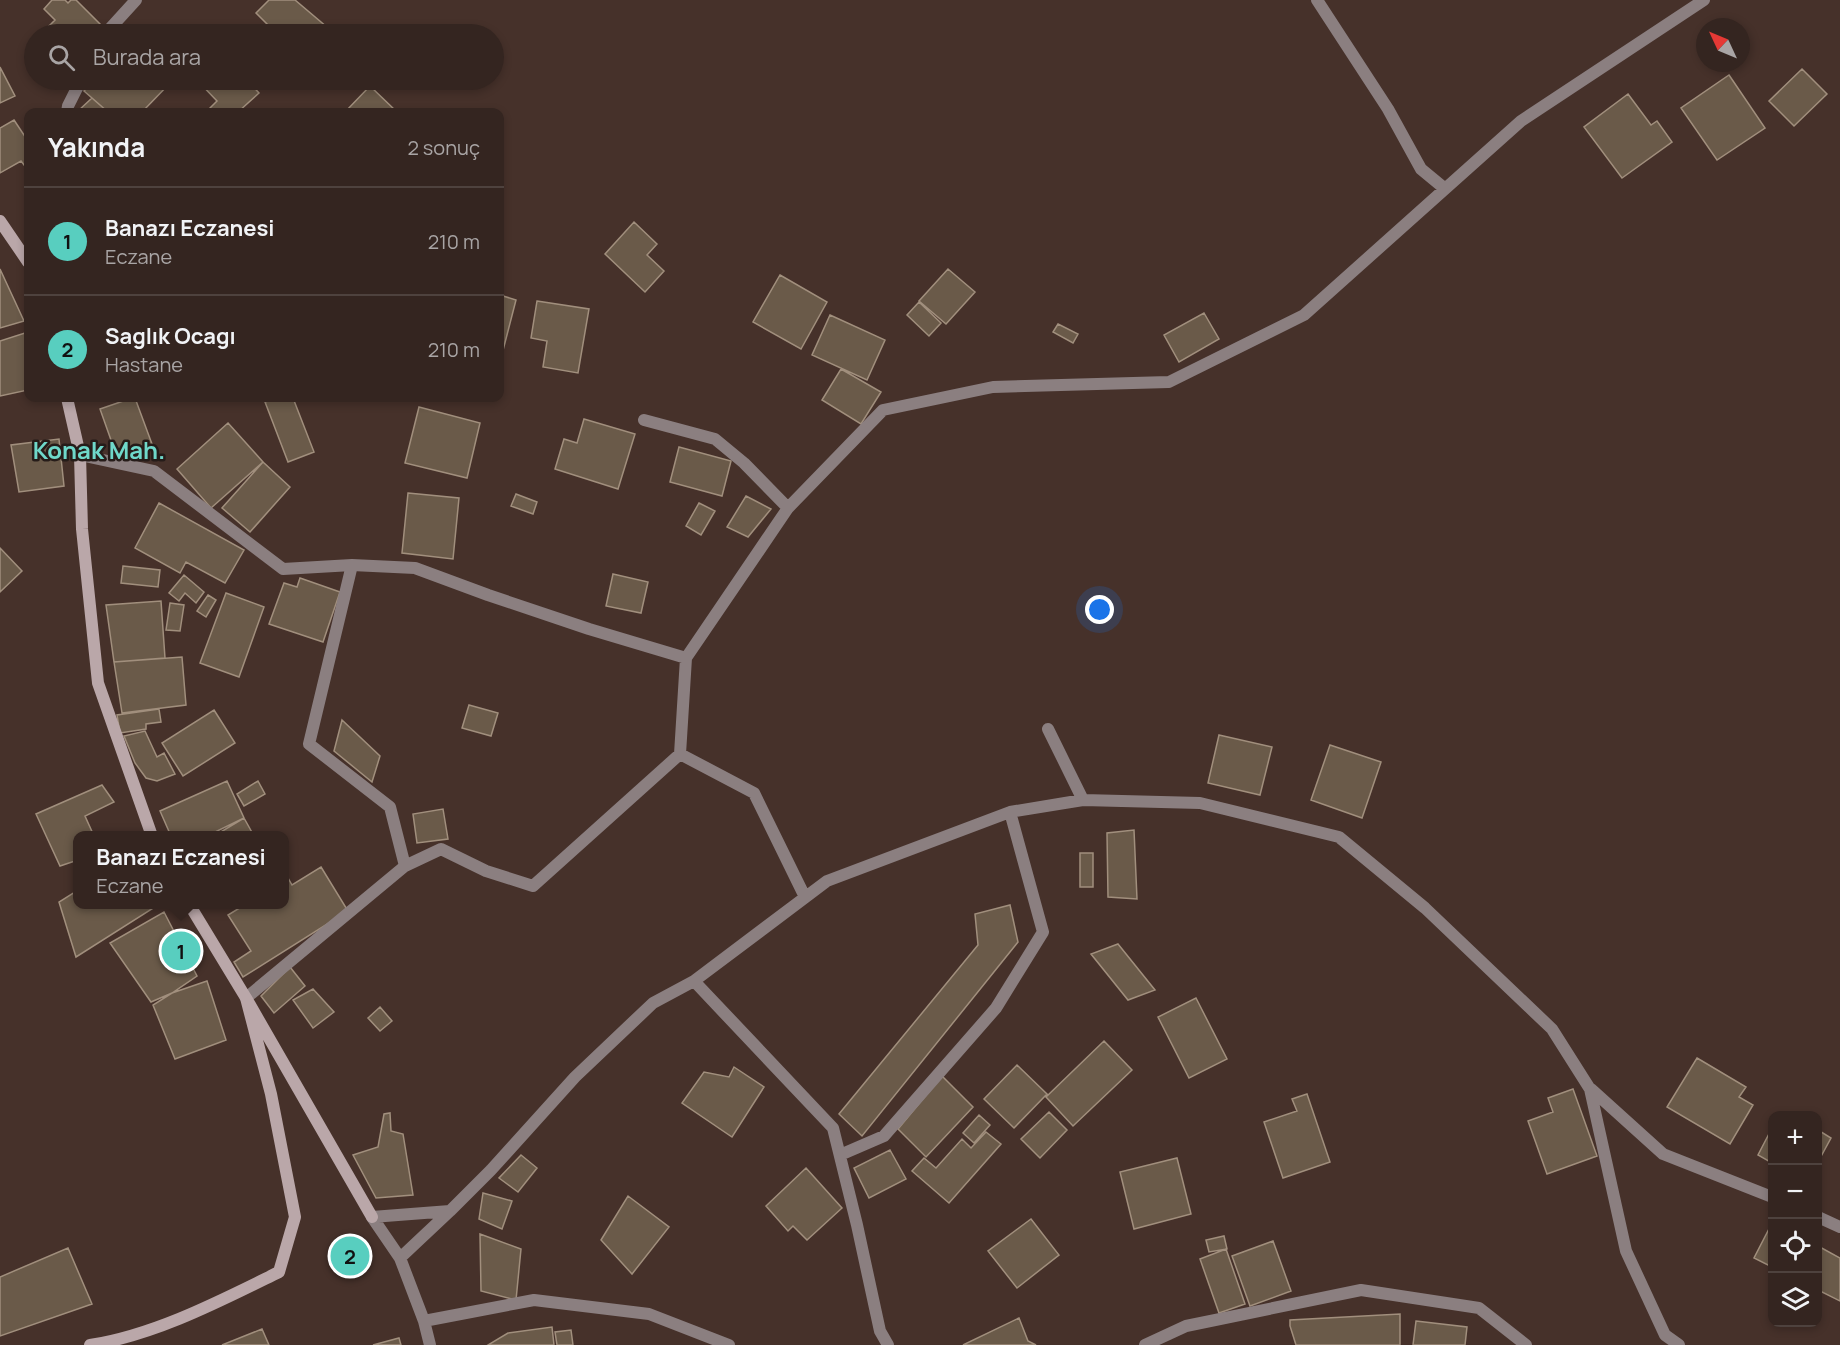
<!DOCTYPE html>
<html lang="tr">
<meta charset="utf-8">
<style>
:root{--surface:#342520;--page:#3f312d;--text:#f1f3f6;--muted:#a9a5a5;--line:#4e423e;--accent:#58cebf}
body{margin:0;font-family:Manrope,sans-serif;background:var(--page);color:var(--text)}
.controls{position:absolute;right:18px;bottom:18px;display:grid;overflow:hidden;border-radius:12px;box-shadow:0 3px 9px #0003}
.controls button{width:54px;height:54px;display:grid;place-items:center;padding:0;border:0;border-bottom:2px solid var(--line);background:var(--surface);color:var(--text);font:30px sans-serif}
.compass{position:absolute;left:1696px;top:18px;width:54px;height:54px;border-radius:50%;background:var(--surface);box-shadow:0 3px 9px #0003;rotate:314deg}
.you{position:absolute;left:1100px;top:610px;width:21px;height:21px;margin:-15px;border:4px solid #fff;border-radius:50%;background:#1a73e8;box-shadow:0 0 0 9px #1a73e833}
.badge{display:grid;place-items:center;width:39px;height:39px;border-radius:50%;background:var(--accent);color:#111;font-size:20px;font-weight:700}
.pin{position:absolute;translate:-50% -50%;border:3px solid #fff;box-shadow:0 2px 6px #0006}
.popup{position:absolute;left:73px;top:831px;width:216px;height:78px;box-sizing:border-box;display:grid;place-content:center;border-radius:12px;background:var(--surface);filter:drop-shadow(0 2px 4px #0005);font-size:20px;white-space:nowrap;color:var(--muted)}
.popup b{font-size:22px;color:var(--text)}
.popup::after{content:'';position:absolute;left:50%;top:100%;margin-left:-12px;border:12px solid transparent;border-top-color:var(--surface)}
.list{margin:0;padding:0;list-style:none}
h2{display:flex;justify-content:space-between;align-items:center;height:78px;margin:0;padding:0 24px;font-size:26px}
h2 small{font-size:20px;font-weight:400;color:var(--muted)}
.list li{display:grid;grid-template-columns:39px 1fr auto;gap:18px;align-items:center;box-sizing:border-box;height:108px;padding:0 24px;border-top:2px solid var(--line)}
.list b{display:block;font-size:22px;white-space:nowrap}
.list p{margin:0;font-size:20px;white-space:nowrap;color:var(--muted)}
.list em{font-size:20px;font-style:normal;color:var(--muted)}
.icon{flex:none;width:33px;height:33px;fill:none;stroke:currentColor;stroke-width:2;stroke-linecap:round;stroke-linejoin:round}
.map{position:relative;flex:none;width:1840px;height:1345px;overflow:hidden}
.search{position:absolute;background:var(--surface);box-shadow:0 3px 9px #0003;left:24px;top:24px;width:480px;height:66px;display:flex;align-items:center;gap:15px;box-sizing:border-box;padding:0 21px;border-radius:33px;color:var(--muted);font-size:22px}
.panel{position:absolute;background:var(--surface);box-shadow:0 3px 9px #0003;left:24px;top:108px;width:480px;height:294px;border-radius:12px}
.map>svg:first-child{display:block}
.building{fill:#6a5a49;stroke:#a18f7d;stroke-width:1.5}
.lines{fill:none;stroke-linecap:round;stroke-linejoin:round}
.street{stroke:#8b7f80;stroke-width:12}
.secondary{stroke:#baa7a9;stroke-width:12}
.labels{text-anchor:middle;stroke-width:5;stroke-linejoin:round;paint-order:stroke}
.district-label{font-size:24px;font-weight:bold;fill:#6fd8ca;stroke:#261c19}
</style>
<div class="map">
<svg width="1840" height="1345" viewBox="0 0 1840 1345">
<rect width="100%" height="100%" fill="#46312a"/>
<!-- building -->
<path class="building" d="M52,0H65L68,3L71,0H76L100,24L89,34H41L55,20L44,9Z
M269,0H295L334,33L333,34H264L271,28L256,13Z
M0,67L15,96L0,103Z
M1802,69L1827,94L1794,126L1769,101Z
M1729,75L1765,128L1717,160L1681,108Z
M95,80H170L172,81L142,112H108L84,91Z
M197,80H247L259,93L238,112H212L209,109L217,101Z
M370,86L397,112H345Z
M1628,94L1651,125L1657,121L1672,142L1622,178L1584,127Z
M92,98L108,112H77Z
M14,120L28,141V170L21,161L0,173V128Z
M634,222L657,244L647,255L664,271L645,292L605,254Z
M0,269L24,321L0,328Z
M948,269L975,292L946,324L919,301Z
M780,275L827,302L801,349L753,322Z
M500,295L516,300L500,362Z
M537,301L589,309L578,373L543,367L547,341L531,338Z
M919,302L941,323L929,336L907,315Z
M1204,313L1219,339L1179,362L1164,335Z
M830,315L885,340L867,380L812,355Z
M1058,324L1078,334L1073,343L1053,332Z
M28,332V390L0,396V341Z
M841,369L881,392L861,424L822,400Z
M132,398H135L152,444L117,457L100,409Z
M277,398H293L314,452L288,462L265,402Z
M419,407L480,423L467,478L405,463Z
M584,419L635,434L618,489L555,469L564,439L577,443Z
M228,423L263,462L211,508L177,469Z
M59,439L64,486L19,492L11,445Z
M679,447L731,461L722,496L670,482Z
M263,462L290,487L250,532L222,508Z
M408,493L459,498L453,559L402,553Z
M516,494L537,502L533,514L511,506Z
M746,496L771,509L748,537L727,527Z
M159,503L244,550L225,583L186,562L180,573L135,548Z
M699,503L715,511L701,535L686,526Z
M0,548L22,571L0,592Z
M123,566L160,570L158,587L121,583Z
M613,574L648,582L641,613L606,606Z
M184,575L204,592L196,603L185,593L179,601L169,593Z
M300,578L340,592L323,642L269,624L284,583L297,587Z
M226,593L264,607L239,677L200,663Z
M208,595L216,600L206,617L197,611Z
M161,601L165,658L114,662L106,605Z
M170,603L184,605L180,631L166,630Z
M182,657L186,705L122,713L114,662Z
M469,705L498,713L491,736L462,728Z
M159,709L161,722L146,724V729L120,733L117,715Z
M214,710L235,743L183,776L162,743Z
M342,720L380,756L372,782L334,751Z
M145,731L157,757L164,753L175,774L157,781L146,778L135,763L124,736Z
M1219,735L1272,747L1260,795L1208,783Z
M1330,745L1381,762L1362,818L1311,800Z
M227,781L244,818L207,836H171L160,811Z
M258,781L265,794L244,806L237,794Z
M102,785L114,802L85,816L94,836H78V860L60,866L36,814Z
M443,809L448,839L417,843L413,814Z
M244,818L254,836H214Z
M1134,830L1137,899L1108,897L1107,833Z
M1080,853H1093V887H1080Z
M321,867L348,911L243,977L234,962L251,951L228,915L246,904H284V880L288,878L292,885Z
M78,890V904H154L155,907L76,957L59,902Z
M1010,905L1018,942L862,1136L839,1114L978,945L975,914Z
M164,912L197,976L172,993L151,1002L110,943Z
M1118,944L1155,990L1128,1000L1091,954Z
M290,967L305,986L274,1013L261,996Z
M207,981L226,1040L175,1059L153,1005L172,993Z
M313,989L334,1012L313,1028L293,1000Z
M1196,998L1227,1059L1189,1078L1158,1017Z
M380,1007L392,1021L380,1031L368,1018Z
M1104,1041L1132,1070L1073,1126L1046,1097Z
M1697,1058L1746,1087L1739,1097L1753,1105L1730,1144L1667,1107Z
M1017,1065L1047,1094L1014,1128L984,1099Z
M734,1067L764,1087L732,1137L682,1103L704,1072L729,1077Z
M942,1076L973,1107L926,1157L898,1129Z
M1573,1089L1597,1156L1547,1174L1528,1121L1553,1112L1548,1098Z
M1307,1094L1330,1162L1283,1178L1264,1122L1297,1111L1292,1099Z
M1049,1112L1067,1130L1040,1158L1021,1139Z
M390,1113L391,1131L403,1134L413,1195L376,1198L353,1155L378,1147L384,1114Z
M979,1115L990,1125L974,1143L963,1133Z
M1772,1128V1163L1758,1155Z
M1818,1130L1831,1138L1818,1162Z
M986,1132L1001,1144L949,1203L912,1171L924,1158L936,1168L962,1139L971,1148Z
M890,1150L906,1179L869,1198L854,1168Z
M521,1155L537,1168L518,1192L499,1178Z
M1177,1158L1191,1214L1134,1229L1120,1172Z
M806,1168L842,1208L807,1240L793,1226L788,1231L766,1206Z
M483,1193L512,1201L502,1229L479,1219Z
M628,1196L669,1227L632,1274L601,1240Z
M1031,1219L1059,1255L1017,1288L988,1251Z
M1772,1223V1267L1754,1258Z
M480,1234L521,1249L516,1300L481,1291Z
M1224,1236L1227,1249L1209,1252L1206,1240Z
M1273,1241L1291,1291L1250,1306L1232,1256Z
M1818,1246L1840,1258V1301L1818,1290Z
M68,1248L92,1304L0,1336V1277Z
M1226,1249L1245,1304L1219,1313L1200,1259Z
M1400,1314V1345H1296L1290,1326V1320Z
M1019,1318L1028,1341L1036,1345H963Z
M1416,1321L1467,1327L1465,1345H1413Z
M552,1327L554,1345H488L508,1333Z
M262,1329L269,1345H222Z
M571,1330L573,1345H557L555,1332Z
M399,1338L401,1345H373Z"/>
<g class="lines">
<!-- street -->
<path class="street" d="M1317,0L1388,109L1421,169L1444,188
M105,34L136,0
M67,112L68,106L81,80
M644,420L715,439L744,463L788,508
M80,455L154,471L283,569L352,565L415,568L488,595L589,629L686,658L788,508L883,410L993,387L1169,382L1304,315L1521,121L1704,0
M352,565L309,744L390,807L405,866
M1048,729L1083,800
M680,754L686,658
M694,981L833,1128L857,1225L880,1331L888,1345
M246,998L405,866L441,849L486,871L533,886L680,754L754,793L805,897
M1591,1089L1663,1154L1772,1197
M840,1155L884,1136L996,1008L1043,932L1010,812
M372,1217L450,1211L491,1170L575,1077L653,1003L694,981L827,881L1010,812L1083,800L1200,803L1339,837L1425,908L1552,1029L1590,1089L1626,1251L1665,1335L1679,1345
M372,1217L400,1258L424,1321L430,1345
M1818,1217L1840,1227
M400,1258L450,1211
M424,1321L534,1300L649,1314L729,1345
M1145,1345L1186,1326L1361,1290L1479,1308L1526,1345"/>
<!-- secondary -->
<path class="secondary" d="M0,221L28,262
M67,398L80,455L82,529L98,683L152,836
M189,904L246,998L372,1217
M90,1345C155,1335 220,1301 279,1272L295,1217L271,1094L246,998"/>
</g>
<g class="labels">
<!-- district labels -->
<g class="district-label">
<text x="99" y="459">Konak Mah.</text>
</g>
</g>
</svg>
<div class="controls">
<button>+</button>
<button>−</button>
<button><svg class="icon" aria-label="locate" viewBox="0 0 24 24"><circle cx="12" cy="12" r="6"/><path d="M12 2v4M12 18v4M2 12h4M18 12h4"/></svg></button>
<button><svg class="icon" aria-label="layers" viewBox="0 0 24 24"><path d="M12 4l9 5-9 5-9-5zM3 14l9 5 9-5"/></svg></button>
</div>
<svg class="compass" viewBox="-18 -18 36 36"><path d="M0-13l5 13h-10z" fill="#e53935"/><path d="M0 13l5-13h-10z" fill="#a9a5a5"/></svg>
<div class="you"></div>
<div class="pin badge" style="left:181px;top:951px">1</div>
<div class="popup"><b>Banazı Eczanesi</b>Eczane</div>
<div class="pin badge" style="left:350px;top:1256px">2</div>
<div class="search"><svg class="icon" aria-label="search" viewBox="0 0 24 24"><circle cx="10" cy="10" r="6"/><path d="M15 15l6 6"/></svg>Burada ara</div>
<section class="panel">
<h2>Yakında<small>2 sonuç</small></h2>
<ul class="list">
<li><span class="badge">1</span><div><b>Banazı Eczanesi</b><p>Eczane</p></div><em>210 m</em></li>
<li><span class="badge">2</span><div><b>Saglık Ocagı</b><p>Hastane</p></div><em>210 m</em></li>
</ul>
</section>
</div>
